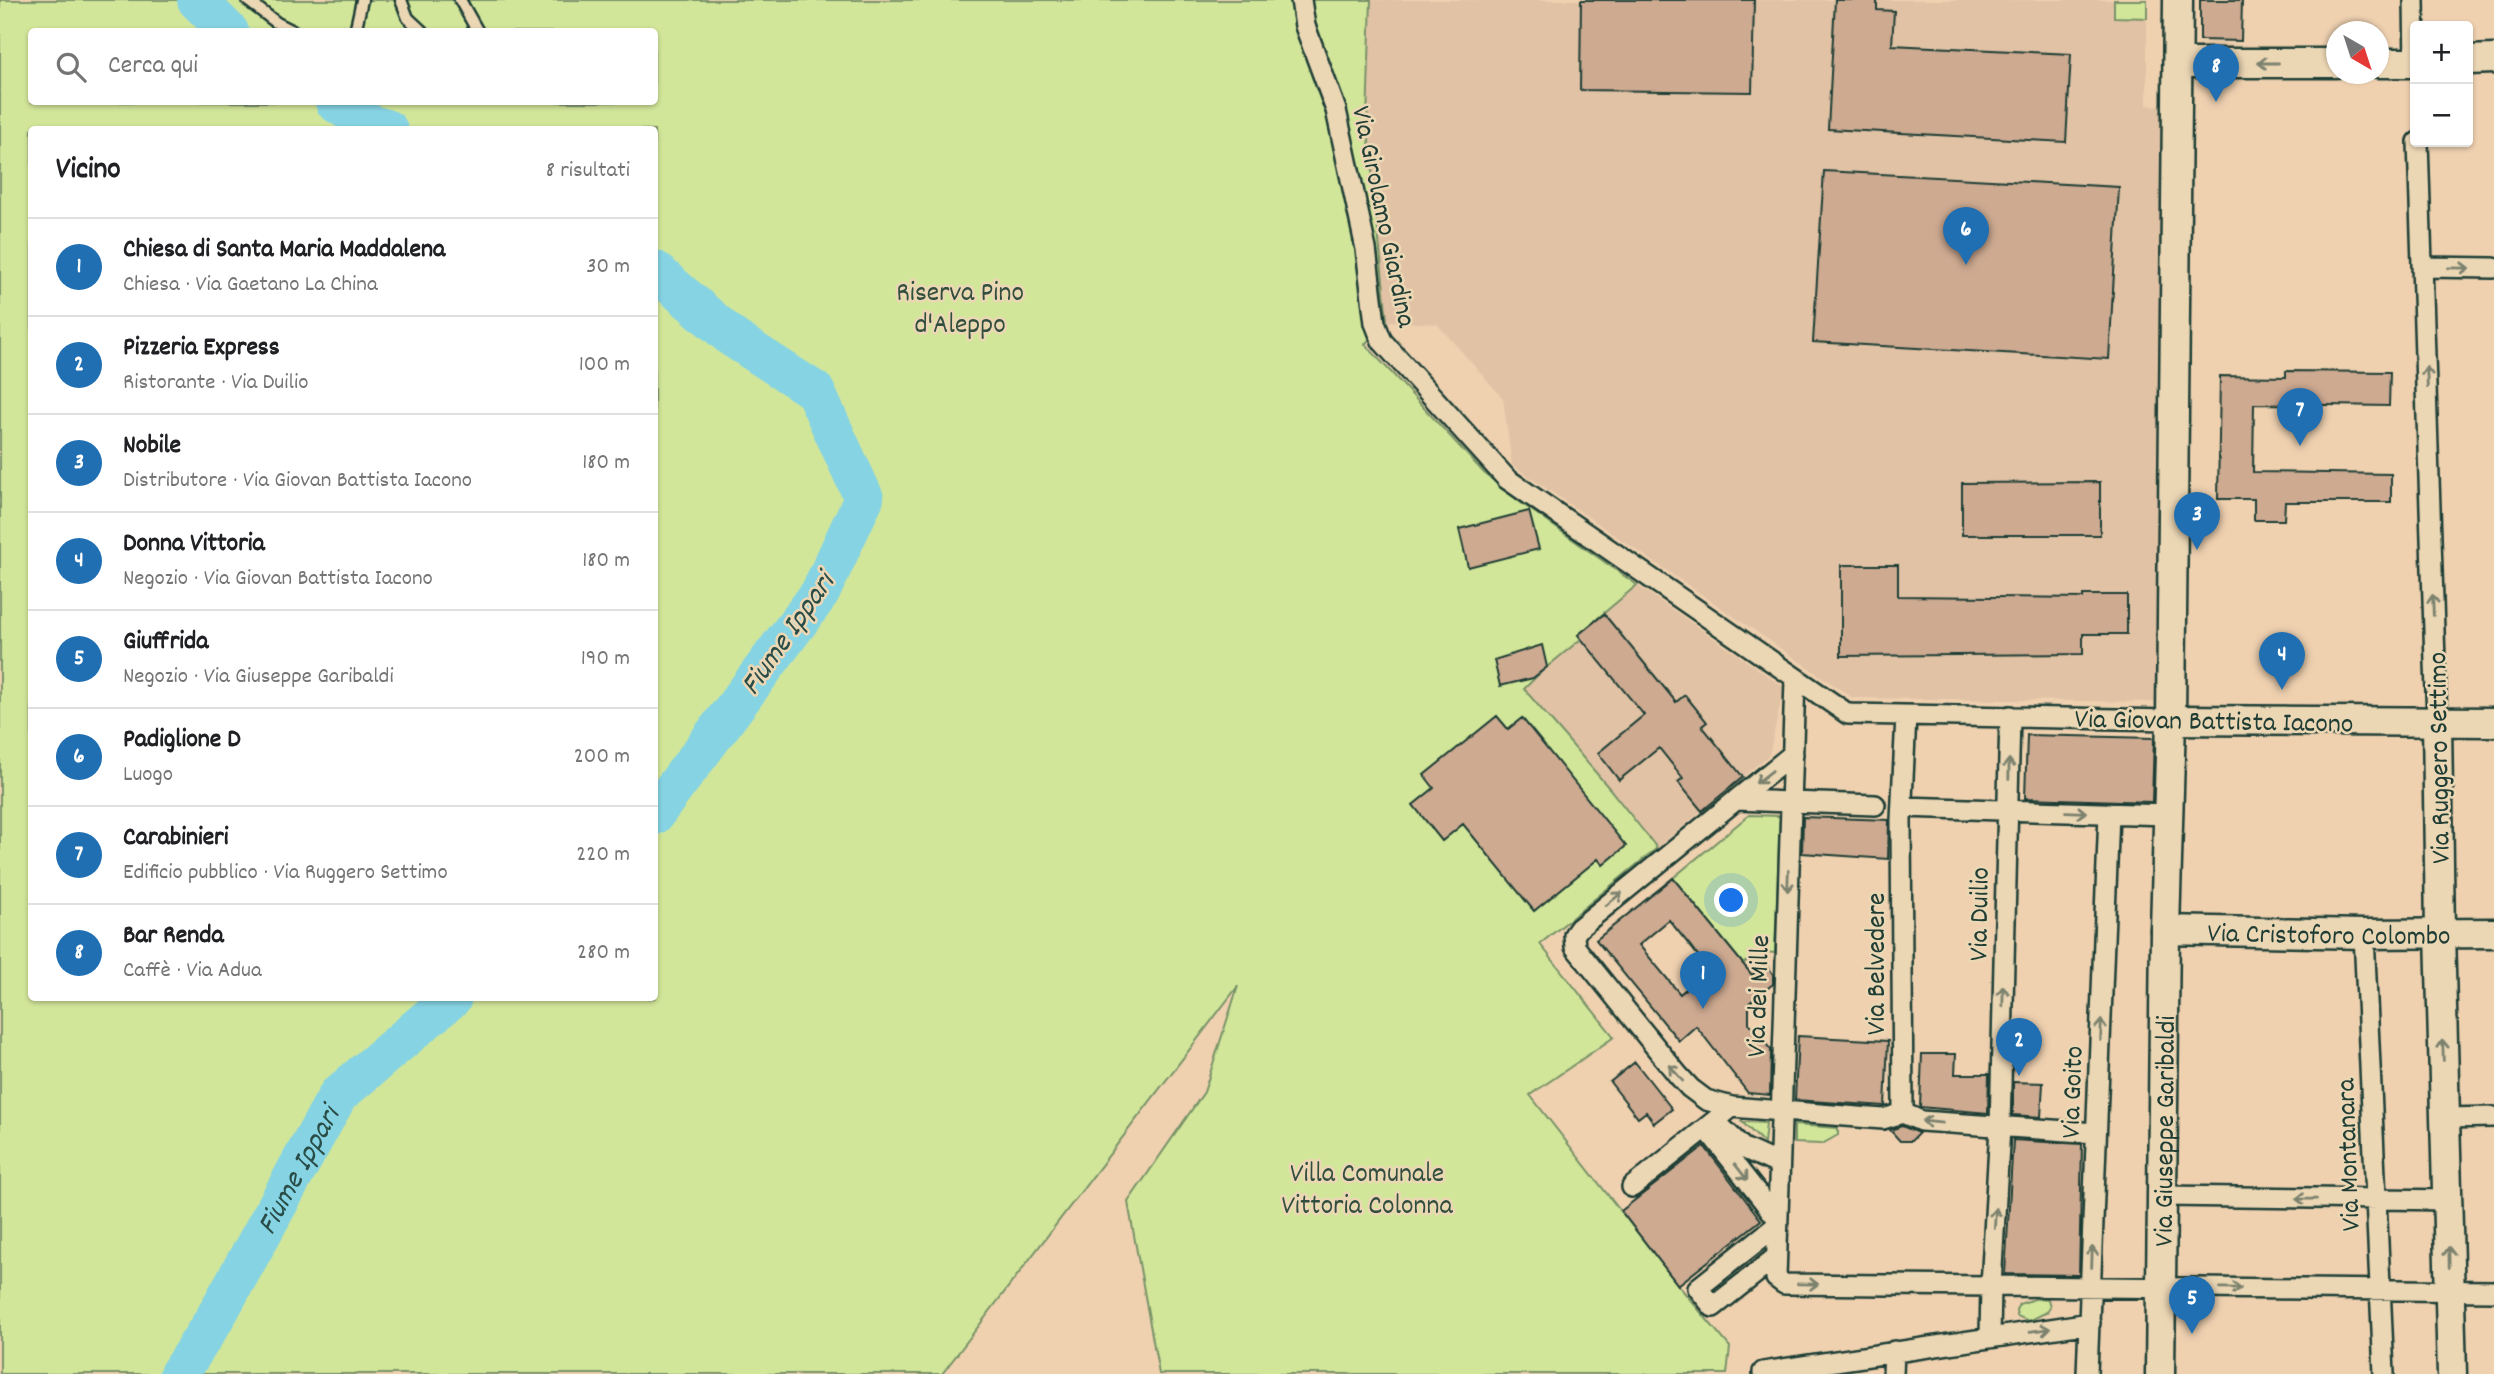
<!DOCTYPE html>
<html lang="it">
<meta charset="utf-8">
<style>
:root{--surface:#fff;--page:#f6f6f6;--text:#202124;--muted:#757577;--line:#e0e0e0;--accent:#1f6fb2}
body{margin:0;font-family:Dekko,sans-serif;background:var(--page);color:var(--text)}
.controls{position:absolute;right:21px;top:21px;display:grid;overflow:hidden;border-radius:7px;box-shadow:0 2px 5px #0004}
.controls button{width:63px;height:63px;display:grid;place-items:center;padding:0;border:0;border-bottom:2px solid var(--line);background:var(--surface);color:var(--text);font:35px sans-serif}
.compass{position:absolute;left:2326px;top:21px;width:63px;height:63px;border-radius:50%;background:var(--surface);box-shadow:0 2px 5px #0004;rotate:141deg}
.you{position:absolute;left:1732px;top:901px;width:24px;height:24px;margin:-18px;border:5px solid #fff;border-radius:50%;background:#1a73e8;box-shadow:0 0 0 10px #1a73e833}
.badge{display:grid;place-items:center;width:46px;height:46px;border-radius:50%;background:var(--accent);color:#fff;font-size:23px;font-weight:700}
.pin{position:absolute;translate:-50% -58px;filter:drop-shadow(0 2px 4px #0008)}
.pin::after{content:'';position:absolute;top:37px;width:24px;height:21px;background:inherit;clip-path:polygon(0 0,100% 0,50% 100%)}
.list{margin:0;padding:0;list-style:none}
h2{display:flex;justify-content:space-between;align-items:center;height:91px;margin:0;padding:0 28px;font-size:30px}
h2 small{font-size:23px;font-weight:400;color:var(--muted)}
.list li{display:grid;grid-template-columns:46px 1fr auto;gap:21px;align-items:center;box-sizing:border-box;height:98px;padding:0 28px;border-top:2px solid var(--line)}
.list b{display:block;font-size:26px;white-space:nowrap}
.list p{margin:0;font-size:23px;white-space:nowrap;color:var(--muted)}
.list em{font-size:23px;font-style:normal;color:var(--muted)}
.icon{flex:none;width:38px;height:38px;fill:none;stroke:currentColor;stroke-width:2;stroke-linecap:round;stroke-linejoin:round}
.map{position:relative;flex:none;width:2494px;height:1374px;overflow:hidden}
.search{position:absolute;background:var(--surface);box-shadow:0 2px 5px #0004;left:28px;top:28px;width:630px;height:77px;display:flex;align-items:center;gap:18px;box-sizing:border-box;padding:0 24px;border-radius:7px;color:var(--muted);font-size:26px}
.panel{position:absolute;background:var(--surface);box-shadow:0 2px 5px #0004;left:28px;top:126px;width:630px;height:875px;border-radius:7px}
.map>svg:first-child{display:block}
.built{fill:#e1c2a5}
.green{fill:#d2e69a;stroke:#789267;stroke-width:2;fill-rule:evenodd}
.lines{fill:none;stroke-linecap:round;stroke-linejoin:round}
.river{stroke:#85d3e3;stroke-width:40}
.building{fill:#ceaa91;stroke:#1f3d34;stroke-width:2;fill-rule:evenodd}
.lane-casing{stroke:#1f3d34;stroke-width:15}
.street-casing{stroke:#1f3d34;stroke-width:24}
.secondary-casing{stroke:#1f3d34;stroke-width:33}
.lane{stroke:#ecd7b5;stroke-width:10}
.street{stroke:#ecd7b5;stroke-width:19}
.secondary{stroke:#ecd7b5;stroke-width:28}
.oneway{stroke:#7b826e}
.labels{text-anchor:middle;stroke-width:5;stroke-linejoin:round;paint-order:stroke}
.street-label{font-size:28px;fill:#1f3d34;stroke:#ecd7b5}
.park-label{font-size:28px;fill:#314e3e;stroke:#ecd7b5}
.water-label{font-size:30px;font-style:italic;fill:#294c46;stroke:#ecd7b5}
</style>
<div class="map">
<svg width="2494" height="1374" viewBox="0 0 2494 1374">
<rect width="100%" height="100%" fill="#efd1b0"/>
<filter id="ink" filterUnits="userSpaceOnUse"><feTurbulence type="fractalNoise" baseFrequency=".0143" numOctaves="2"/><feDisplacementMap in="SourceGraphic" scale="14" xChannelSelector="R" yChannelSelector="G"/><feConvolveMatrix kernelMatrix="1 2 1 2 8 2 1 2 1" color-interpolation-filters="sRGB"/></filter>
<g filter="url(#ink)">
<!-- built -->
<path class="built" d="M1371,0H2114V17L2147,18V105L2164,106L2157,475L2158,702L1853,698L1512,465L1503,398L1437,324L1387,321L1367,120Z
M1637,585L1784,687L1769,755L1657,848L1609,788L1524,689L1542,671L1580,638L1578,635Z"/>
<!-- green -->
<path class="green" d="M0,0H1371L1367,120L1387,321L1365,344L1484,473L1520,502L1637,585L1578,635L1581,639L1542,671L1524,689L1609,788L1657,848L1540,944L1614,1037L1530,1095L1678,1285L1730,1347L1727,1374H1159L1128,1202L1204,1092L1238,986L942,1374H0ZM32,32H654V102H32ZM32,130H654V998H32Z
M2114,0H2147V18L2114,17Z
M1749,815L1780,816L1775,953L1759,951L1743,964L1673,878Z
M1742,1122L1766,1123L1764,1143Z
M1794,1125L1838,1128V1135L1822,1144L1794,1143Z
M2038,1298L2048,1299L2050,1307L2047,1312L2029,1321L2017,1316L2016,1310L2019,1304Z"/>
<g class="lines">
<!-- river -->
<g class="river">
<path d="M197,0L229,32"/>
<path d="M335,102L367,123L388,130"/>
<path d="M654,270L733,338L815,391L864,498L820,593L654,815"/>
<path id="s1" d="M179,1374L215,1318L338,1095L452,998"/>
</g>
</g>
<!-- building -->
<path class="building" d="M1581,0H1754L1752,92L1580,90Z
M1835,0H1877V10L1894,11L1892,45L2071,54L2066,142L1828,129Z
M2200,0H2242L2241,41L2200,40Z
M1824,171L2119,187L2109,359L1813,342Z
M2286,371L2390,372L2389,406L2254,404L2253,472L2391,474V502H2285L2284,520H2254V499H2218L2220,376L2286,377Z
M2100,482V535H1962V483Z
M1529,511L1539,549L1468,567L1459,529Z
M1841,565H1898V596L2083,598V595H2127V634H2083V654L1841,656Z
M1604,614L1676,702L1685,695L1707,722L1702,726L1743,777L1702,811L1678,782L1683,778L1659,748L1619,780L1598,753L1644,715L1578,635Z
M1542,645L1547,667L1533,678L1500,686L1494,660Z
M1497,716L1508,729L1522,718L1626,846L1603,865L1598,859L1534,911L1463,824L1442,841L1413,805L1434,788L1424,775Z
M2027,735L2154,738L2152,802L2025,798Z
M1803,817L1889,820L1888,859L1802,853Z
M1673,878L1752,975L1765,964L1773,974V984L1749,1003V1023L1771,1050L1770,1095L1748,1093L1696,1026L1679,1041L1596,940ZM1669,920L1709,969L1680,994L1639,945Z
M1798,1036L1888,1041L1885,1106L1795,1100Z
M1922,1054H1956L1955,1074H1989L1988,1113L1920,1107Z
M1635,1062L1672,1109L1654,1123L1646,1112L1638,1118L1610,1082Z
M2013,1082L2043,1083L2041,1117L2013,1115Z
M1902,1126L1916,1132L1919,1133L1911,1141H1900L1890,1130Z
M2013,1140L2082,1144L2079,1275L2005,1274Z
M1704,1146L1761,1220L1678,1285L1621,1211Z"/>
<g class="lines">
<!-- lane casing -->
<g class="lane-casing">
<path id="lane" d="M247,0L277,23L295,32
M401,0L408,18L423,32
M460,0L478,32
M355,32L362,0"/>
</g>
<!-- street casing -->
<g class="street-casing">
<path id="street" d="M1301,0L1305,26L1336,110L1366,249L1375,323L1382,341L1507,479L1848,714L2171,720
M2414,0L2415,66
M2418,142L2437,722
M2424,267L2494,268
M1795,680L1776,1278L1784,1284L1991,1286L1990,1336
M2010,716L2000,1127L1991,1286L2494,1291
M1736,800L1793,754
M1875,805L1736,800L1579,928L1574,935L1575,947L1678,1075L1690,1088L1706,1100L1732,1107L1883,1119L1903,1113L1921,1121L2096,1133
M1902,807L2168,815
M2364,934L2384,1374
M1903,1113L1901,820L1906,716
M2445,1118L2494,1117
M1715,1121L1743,1148L1778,1164
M1706,1128L1776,1217
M1632,1187L1732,1107
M2164,1196L2448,1200
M1775,1258L1713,1307L1698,1288L1776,1226
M1763,1374V1372L2090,1323
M1893,1374L1894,1351
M2087,1374L2109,813"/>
</g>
<!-- secondary casing -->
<g class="secondary-casing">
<g id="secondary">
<path d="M2468,60L2494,59"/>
<path d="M2178,63H2336"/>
<path d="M2378,63H2415"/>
<path d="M2171,720L2494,722"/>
<path d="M2437,722L2440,933L2452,1374"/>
<path id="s2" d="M2165,930L2364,934L2494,933"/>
<path id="s3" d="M2160,1374L2165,930L2171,720L2178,0"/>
</g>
</g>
<!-- lane -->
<use href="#lane" class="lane"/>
<!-- street -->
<use href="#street" class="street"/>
<!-- secondary -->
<use href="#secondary" class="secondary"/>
</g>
<!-- one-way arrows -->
<defs><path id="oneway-shaft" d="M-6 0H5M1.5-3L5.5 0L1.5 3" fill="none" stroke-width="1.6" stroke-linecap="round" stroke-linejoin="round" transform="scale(1.75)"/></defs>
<g class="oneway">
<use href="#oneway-shaft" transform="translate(2268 63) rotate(180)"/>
<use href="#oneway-shaft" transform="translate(2459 268) rotate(1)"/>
<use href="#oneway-shaft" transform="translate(2427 377) rotate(-92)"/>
<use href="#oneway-shaft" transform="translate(2433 605) rotate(-92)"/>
<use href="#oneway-shaft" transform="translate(2009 769) rotate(-89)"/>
<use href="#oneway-shaft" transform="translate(1764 777) rotate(142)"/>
<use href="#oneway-shaft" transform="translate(2076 812) rotate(2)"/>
<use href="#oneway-shaft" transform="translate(1788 881) rotate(92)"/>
<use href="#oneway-shaft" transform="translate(1614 899) rotate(-39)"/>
<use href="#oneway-shaft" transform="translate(2003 996) rotate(-89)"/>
<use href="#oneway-shaft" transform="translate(2101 1030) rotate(-88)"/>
<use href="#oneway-shaft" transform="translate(2443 1050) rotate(-92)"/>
<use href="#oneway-shaft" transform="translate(1676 1073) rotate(-130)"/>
<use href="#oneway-shaft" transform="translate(1932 1122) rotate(-174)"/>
<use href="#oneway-shaft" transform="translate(1741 1172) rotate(52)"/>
<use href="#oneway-shaft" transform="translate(2306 1199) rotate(-179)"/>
<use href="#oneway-shaft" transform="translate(1995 1218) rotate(-87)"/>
<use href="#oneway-shaft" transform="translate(2092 1257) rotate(-88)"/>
<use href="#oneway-shaft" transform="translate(2449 1257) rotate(-91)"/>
<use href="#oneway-shaft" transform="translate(1808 1284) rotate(1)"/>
<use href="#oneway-shaft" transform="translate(2231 1288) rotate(1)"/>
<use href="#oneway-shaft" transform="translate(2040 1330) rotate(-8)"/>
</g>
</g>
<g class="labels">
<!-- street labels -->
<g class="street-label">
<text transform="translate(1386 216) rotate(78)" y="10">Via Girolamo Giardina</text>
<text transform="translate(2214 719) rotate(1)" y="10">Via Giovan Battista Iacono</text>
<text transform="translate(2437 758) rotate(-91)" y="10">Via Ruggero Settimo</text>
<text transform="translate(1977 914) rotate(-89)" y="10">Via Duilio</text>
<text dy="10" stroke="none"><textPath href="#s2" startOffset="164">Via Cristoforo Colombo</textPath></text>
<text transform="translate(1874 964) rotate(-90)" y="10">Via Belvedere</text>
<text transform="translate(1756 996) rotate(-88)" y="10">Via dei Mille</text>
<text transform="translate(2070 1092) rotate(-88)" y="10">Via Goito</text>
<text dy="10" stroke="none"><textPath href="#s3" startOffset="243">Via Giuseppe Garibaldi</textPath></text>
<text transform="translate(2346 1155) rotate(-92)" y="10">Via Montanara</text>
</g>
<!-- park labels -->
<g class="park-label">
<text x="960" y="300">Riserva Pino<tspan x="960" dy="32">d'Aleppo</tspan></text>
<text x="1367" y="1181">Villa Comunale<tspan x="1367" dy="32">Vittoria Colonna</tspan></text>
</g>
<!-- water labels -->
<g class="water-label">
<text transform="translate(786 633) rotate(-55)" y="10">Fiume Ippari</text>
<text dy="10" stroke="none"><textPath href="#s1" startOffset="236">Fiume Ippari</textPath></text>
</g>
</g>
</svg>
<div class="controls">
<button>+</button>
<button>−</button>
</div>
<svg class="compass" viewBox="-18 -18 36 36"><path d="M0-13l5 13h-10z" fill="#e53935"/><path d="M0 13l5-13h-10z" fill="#757577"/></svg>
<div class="you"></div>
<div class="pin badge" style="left:1703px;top:1009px">1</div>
<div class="pin badge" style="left:2019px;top:1076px">2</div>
<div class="pin badge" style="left:2197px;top:550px">3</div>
<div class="pin badge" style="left:2282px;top:690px">4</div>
<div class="pin badge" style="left:2192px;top:1334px">5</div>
<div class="pin badge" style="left:1966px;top:265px">6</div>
<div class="pin badge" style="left:2300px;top:446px">7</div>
<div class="pin badge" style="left:2216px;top:102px">8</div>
<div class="search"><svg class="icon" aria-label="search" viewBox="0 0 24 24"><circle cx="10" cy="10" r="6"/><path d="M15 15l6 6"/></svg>Cerca qui</div>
<section class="panel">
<h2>Vicino<small>8 risultati</small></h2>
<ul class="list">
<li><span class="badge">1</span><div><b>Chiesa di Santa Maria Maddalena</b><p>Chiesa · Via Gaetano La China</p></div><em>30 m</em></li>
<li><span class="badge">2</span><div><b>Pizzeria Express</b><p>Ristorante · Via Duilio</p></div><em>100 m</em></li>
<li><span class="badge">3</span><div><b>Nobile</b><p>Distributore · Via Giovan Battista Iacono</p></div><em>180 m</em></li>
<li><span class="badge">4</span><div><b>Donna Vittoria</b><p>Negozio · Via Giovan Battista Iacono</p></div><em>180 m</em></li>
<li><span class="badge">5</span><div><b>Giuffrida</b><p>Negozio · Via Giuseppe Garibaldi</p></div><em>190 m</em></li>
<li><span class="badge">6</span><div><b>Padiglione D</b><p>Luogo</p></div><em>200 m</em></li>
<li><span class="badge">7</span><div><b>Carabinieri</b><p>Edificio pubblico · Via Ruggero Settimo</p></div><em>220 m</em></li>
<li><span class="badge">8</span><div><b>Bar Renda</b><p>Caffè · Via Adua</p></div><em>280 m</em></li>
</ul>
</section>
</div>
